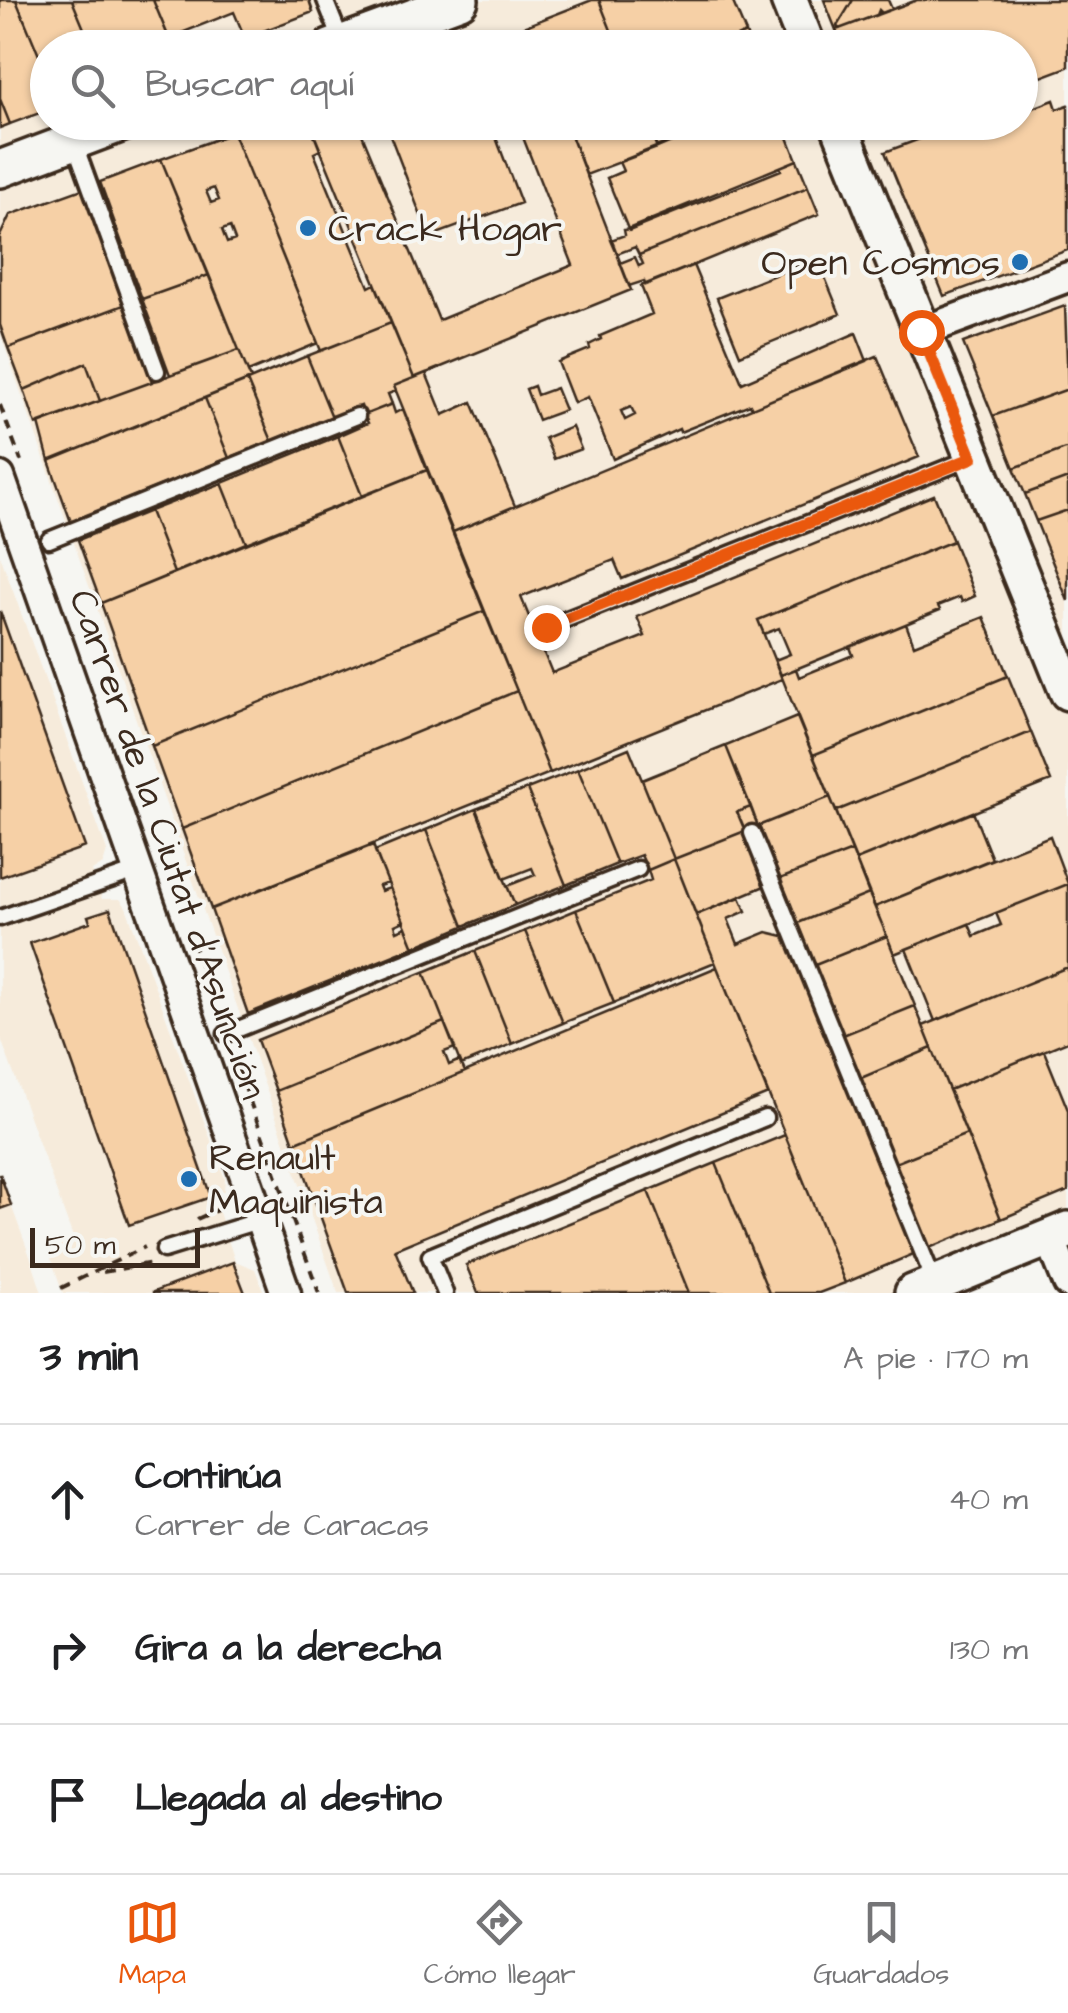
<!DOCTYPE html>
<html lang="es">
<meta charset="utf-8">
<style>
:root{--surface:#fff;--page:#f2f2f2;--text:#202124;--muted:#757577;--line:#e0e0e0;--accent:#ea580c}
body{margin:0;font-family:"Architects Daughter",sans-serif;background:var(--page);color:var(--text)}
.scale{position:absolute;left:30px;bottom:25px;width:170px;box-sizing:border-box;padding-left:10px;border:5px solid #3b2a1e;border-top:0;font-size:28px;line-height:35px;white-space:nowrap;color:#3b2a1e;-webkit-text-stroke:8px #f6f6f2;paint-order:stroke}
.stop{position:absolute;width:30px;height:30px;margin:-22px;border:8px solid #ea580c;border-radius:50%;background:#fff}
.stop.end{background:#ea580c;border-color:#fff;box-shadow:0 2px 10px #0008}
.list{margin:0;padding:0;list-style:none}
h2{display:flex;justify-content:space-between;align-items:center;height:130px;margin:0;padding:0 40px;font-size:42px}
h2 small{font-size:32px;font-weight:400;color:var(--muted)}
.list li{display:grid;grid-template-columns:65px 1fr auto;gap:30px;align-items:center;box-sizing:border-box;height:150px;padding:0 40px;border-top:2px solid var(--line)}
.list b{display:block;font-size:38px;white-space:nowrap}
.list p{margin:0;font-size:32px;white-space:nowrap;color:var(--muted)}
.list em{font-size:32px;font-style:normal;color:var(--muted)}
.icon{flex:none;width:55px;height:55px;fill:none;stroke:currentColor;stroke-width:2;stroke-linecap:round;stroke-linejoin:round}
.map{position:relative;flex:none;width:1068px;height:1293px;overflow:hidden}
.search{position:absolute;background:var(--surface);box-shadow:0 2px 8px #0004;left:30px;right:30px;top:30px;height:110px;display:flex;align-items:center;gap:25px;box-sizing:border-box;padding:0 35px;border-radius:55px;color:var(--muted);font-size:38px}
.sheet{height:580px;background:var(--surface)}
nav{display:flex;justify-content:space-around;align-items:center;box-sizing:border-box;height:140px;border-top:2px solid var(--line);background:var(--surface);font-size:28px;color:var(--muted)}
nav a{display:grid;justify-items:center;gap:5px}
nav .on{color:var(--accent)}
.map>svg:first-child{display:block}
.built{fill:#f6ebdb;fill-rule:evenodd}
.building{fill:#f6d0a6;stroke:#3b2a1e;stroke-width:2.5;fill-rule:evenodd}
.lines{fill:none;stroke-linecap:round;stroke-linejoin:round}
.service-casing{stroke:#3b2a1e;stroke-width:21}
.minor-casing{stroke:#3b2a1e;stroke-width:35}
.tertiary-casing{stroke:#3b2a1e;stroke-width:42}
.path{stroke:#3b2a1e;stroke-width:4;stroke-dasharray:10 8;stroke-linecap:butt}
.service{stroke:#f6f6f2;stroke-width:14}
.minor{stroke:#f6f6f2;stroke-width:28}
.tertiary{stroke:#f6f6f2;stroke-width:35}
.route{stroke:#ea580c;stroke-width:12}
.poi-dot{fill:#1f6fb2;stroke:#f6f6f2;stroke-width:4}
.labels{text-anchor:middle;stroke-width:8;stroke-linejoin:round;paint-order:stroke}
.poi-label{font-size:38px;fill:#3b2a1e;stroke:#f6f6f2;text-anchor:start}
.street-label{font-size:38px;fill:#3b2a1e;stroke:#f6f6f2}
</style>
<div class="map">
<svg width="1068" height="1293" viewBox="0 0 1068 1293">
<rect width="100%" height="100%" fill="#f6f6f2"/>
<filter id="ink" filterUnits="userSpaceOnUse"><feTurbulence type="fractalNoise" baseFrequency=".01" numOctaves="2"/><feDisplacementMap in="SourceGraphic" scale="20" xChannelSelector="R" yChannelSelector="G"/><feConvolveMatrix kernelMatrix="1 2 1 2 8 2 1 2 1" color-interpolation-filters="sRGB"/></filter>
<g filter="url(#ink)">
<!-- built -->
<path class="built" d="M0,0H1068V1229L896,1293H338L0,333ZM48,48H1020V122H48Z
M0,555L107,851L103,864L92,871L102,899H120L126,907L225,1179L224,1191L214,1197L235,1261L255,1269L264,1293H63L48,1250L74,1240L0,1036Z
M0,1175L31,1259L42,1293H0Z"/>
<!-- building -->
<path class="building" d="M0,0H16L48,77V110L10,124L0,99Z
M16,0H72L92,48H48V77Z
M72,0H153L173,48H92Z
M153,0H309L313,12L245,38L234,12L169,38Z
M592,0H599L618,48H536L528,25Z
M599,0H732L746,33L711,48H618Z
M824,0H853L837,26L839,29L836,30Z
M853,0H888L892,9L882,13L879,10L877,15L839,29L837,26Z
M917,0H1068V67L1020,85V48H911L908,39L885,48H843L836,30Z
M528,25L536,48H488L485,40Z
M746,33L751,48H711Z
M0,99L10,124L0,128Z
M1054,100L1057,109L1068,105V250L944,296L885,152L965,122H1020V113Z
M262,122H309L320,150L314,153L369,287L375,284L391,323L321,351L233,133Z
M309,122H357L439,320L573,265L517,122H566L631,290L414,378Z
M385,122H490L521,203L429,237Z
M566,122H611L613,129L624,122H647L657,148L586,175Z
M647,122H718L657,148Z
M718,122H782L797,160L628,229L607,178L623,171L619,162Z
M903,122L905,125L886,132L882,123Z
M233,133L318,343L248,372L161,159ZM214,188L219,200L211,203L206,191ZM230,227L235,240L227,243L222,230Z
M161,159L209,275L142,299L100,182Z
M797,160L808,187L639,255L635,247L617,254L611,240L625,235L624,230L628,229L629,231L781,170L780,167Z
M808,187L819,214L650,283L645,285L644,281L629,286L620,263L635,257L639,266L643,264L639,255Z
M82,189L124,305L8,348L0,325V236L10,215Z
M817,258L840,314L740,355L717,298Z
M693,265L742,383L856,333L867,361L752,408L750,404L680,432L679,429L613,459L588,397L574,403L558,362L590,349L589,345L601,339L600,336L652,314L641,286ZM631,407L635,415L625,420L621,411Z
M209,275L239,350L170,375L142,299Z
M124,305L152,382L100,401L86,363L24,390L8,348Z
M1065,306L1068,389L993,416L963,343Z
M391,323L414,378L394,386L396,391L388,394L392,404L364,415L361,406L332,417L307,356Z
M239,350L251,379L49,461L39,423Z
M307,356L332,417L272,441L247,381Z
M877,356L919,457L622,579L614,560L521,597L552,673L645,636L637,617L934,495L953,541L758,620L782,679L550,773L453,532Z
M86,363L100,401L36,425L24,390Z
M426,373L443,415L472,402L515,506L453,532L394,386Z
M247,381L272,441L229,458L205,398Z
M534,386L537,395L556,388L565,410L538,420L526,389Z
M1068,389V448L1014,468L993,416Z
M205,398L229,458L71,522L49,461Z
M392,404L395,413L403,409L427,470L362,496L338,436L368,423L364,415Z
M572,427L581,449L554,459L545,438Z
M338,436L362,496L246,543L222,483Z
M1068,448V478L1025,494L1014,468Z
M427,470L484,611L152,746L101,603Z
M1068,478V510L1036,521L1025,494Z
M222,483L246,543L174,573L150,511Z
M1068,510V601L1036,521Z
M150,511L174,573L101,603L78,540Z
M953,541L975,596L962,602L960,597L938,606L940,610L781,675L775,660L790,654L779,628L764,634L758,620Z
M0,611L85,847L0,877Z
M484,611L517,691L182,829L152,746Z
M984,617L1008,676L813,755L781,675L796,669L799,677L853,655L850,647L906,624L914,645Z
M1008,676L1031,732L836,811L813,755Z
M517,691L550,773L211,909L182,829Z
M797,717L830,797L758,826L726,746Z
M1031,732L1051,781L856,860L836,811Z
M726,746L751,807L737,812L745,831L674,859L642,780Z
M629,748L674,859L648,870L641,855L617,864L578,769Z
M578,769L617,864L566,885L527,789Z
M527,789L566,885L515,905L507,886L535,875L532,868L504,879L476,809Z
M830,797L852,851L780,879L758,826Z
M751,807L758,826L745,831L737,812Z
M476,809L515,905L464,926L426,830Z
M973,812L992,859L875,907L856,860Z
M426,830L464,926L414,947L375,851Z
M745,831L767,885L696,915L674,859Z
M1050,836L1068,884L894,954L875,907Z
M373,845L388,883L379,886L381,891L390,888L404,921L395,925L397,931L406,927L414,947L248,1014L211,909Z
M852,851L869,894L798,923L780,879Z
M674,859L715,962L614,1003L576,910L651,880L648,870Z
M1068,884V967L935,1021L906,949L969,924L974,936L1001,925L996,913Z
M869,894L887,936L815,965L798,923Z
M740,897L746,911L728,919L738,944L767,932L788,937L916,1253L845,1283L696,915Z
M110,909L211,1197L129,1225L30,943L90,922L88,916Z
M576,910L614,1003L563,1023L525,931Z
M525,931L563,1023L512,1044L475,951Z
M887,936L915,1006L843,1035L815,965Z
M475,951L512,1044L461,1065L424,972Z
M717,967L768,1094L395,1249L413,1293H348L294,1143Z
M1068,967V1041L949,1090L923,1026Z
M424,972L444,1022L276,1091L257,1040Z
M915,1006L932,1048L861,1078L843,1035Z
M444,1022L455,1048L444,1052L449,1065L460,1060L465,1072L294,1143L276,1091Z
M932,1048L967,1134L895,1163L861,1078Z
M1044,1051L1068,1110V1191L1001,1219L949,1090Z
M967,1134L1001,1219L929,1248L895,1163Z
M785,1135L845,1283L819,1293H769L716,1163Z
M716,1163L769,1293H689L648,1191Z
M0,1174L11,1205L0,1209Z
M648,1191L689,1293H478L466,1265Z
M233,1262L245,1293H153V1292Z"/>
<g class="lines">
<!-- service casing -->
<g class="service-casing">
<path id="service" d="M325,0L342,42
M74,142L157,371
M49,540L357,416
M547,627L971,458
M752,833L934,1281
M0,918L139,870
M226,1034L638,869
M164,1250L261,1220
M445,1293L430,1256L765,1118"/>
</g>
<!-- minor casing -->
<g class="minor-casing">
<path id="minor" d="M921,332L1068,277
M0,477L286,1293
M1050,1238L1068,1283"/>
</g>
<!-- tertiary casing -->
<g class="tertiary-casing">
<path id="tertiary" d="M789,0L808,48
M330,48L460,0
M838,122L1068,692
M0,169L125,122
M913,1293L1068,1230"/>
</g>
<!-- path -->
<path class="path" d="M0,405L21,461
M192,941L219,1017
M231,1049L319,1293
M197,1219L224,1207
M103,1272L152,1263
M61,1288L145,1247"/>
<!-- service -->
<use href="#service" class="service"/>
<!-- minor -->
<use href="#minor" class="minor"/>
<!-- tertiary -->
<use href="#tertiary" class="tertiary"/>
</g>
</g>
<g class="lines" filter="url(#ink)">
<!-- route -->
<path class="route" d="M546,627L972,458L921,332"/>
</g>
<!-- markers -->
<g class="poi-dot">
<circle cx="308" cy="228" r="10"/>
<circle cx="1020" cy="262" r="10"/>
<circle cx="189" cy="1179" r="10"/>
</g>
<g class="labels">
<!-- poi labels -->
<g class="poi-label">
<text x="328" y="241">Crack Hogar</text>
<text x="1000" y="275" text-anchor="end">Open Cosmos</text>
<text x="209" y="1170">Renault<tspan x="209" dy="44">Maquinista</tspan></text>
</g>
<!-- street labels -->
<g class="street-label">
<text transform="translate(169 844) rotate(71)" y="13">Carrer de la Ciutat d'Asunción</text>
</g>
</g>
</svg>
<div class="scale">50 m</div>
<div class="stop" style="left:921px;top:332px"></div>
<div class="stop end" style="left:546px;top:627px"></div>
<div class="search"><svg class="icon" aria-label="search" viewBox="0 0 24 24"><circle cx="10" cy="10" r="6"/><path d="M15 15l6 6"/></svg>Buscar aquí</div>
</div>
<section class="sheet">
<h2>3 min<small>A pie · 170 m</small></h2>
<ul class="list">
<li><svg class="icon" aria-label="ahead" viewBox="0 0 24 24"><path d="M12 20V5M6 11l6-6 6 6"/></svg><div><b>Continúa</b><p>Carrer de Caracas</p></div><em>40 m</em></li>
<li><svg class="icon" aria-label="right" viewBox="0 0 24 24"><path d="M7 20v-9h11M14 6l5 5-5 5"/></svg><div><b>Gira a la derecha</b></div><em>130 m</em></li>
<li><svg class="icon" aria-label="arrive" viewBox="0 0 24 24"><path d="M6 21V4h12l-3 4 3 4H6"/></svg><div><b>Llegada al destino</b></div></li>
</ul>
</section>
<nav>
<a class="on"><svg class="icon" aria-label="map" viewBox="0 0 24 24"><path d="M3 6l6-2 6 2 6-2v14l-6 2-6-2-6 2zM9 4v14M15 6v14"/></svg>Mapa</a>
<a><svg class="icon" aria-label="directions" viewBox="0 0 24 24"><path d="M12 3l9 9-9 9-9-9zM9 14v-3h6M13 9l2 2-2 2"/></svg>Cómo llegar</a>
<a><svg class="icon" aria-label="saved" viewBox="0 0 24 24"><path d="M7 4h10v16l-5-4-5 4z"/></svg>Guardados</a>
</nav>
